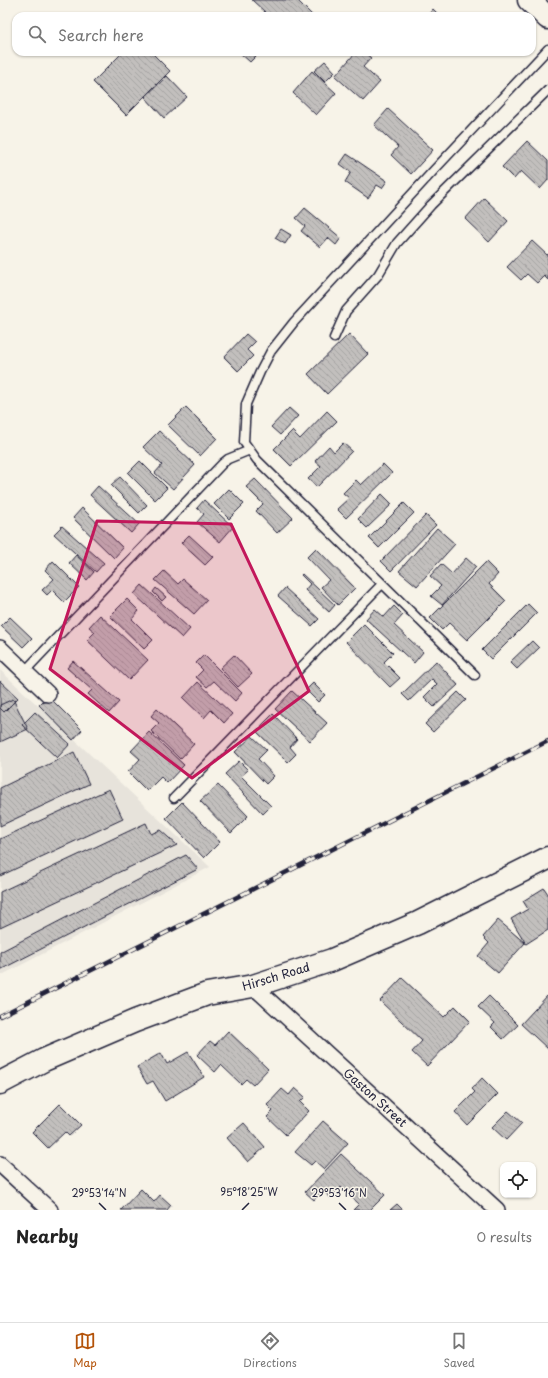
<!DOCTYPE html>
<meta charset="utf-8">
<style>
:root{--surface:#fff;--page:#f6f6f6;--text:#222;--muted:#767676;--line:#e0e0e0;--accent:#b45309}
body{margin:0;font-family:"Playpen Sans",sans-serif;background:var(--page);color:var(--text)}
.controls{position:absolute;right:12px;bottom:12px;display:grid;overflow:hidden;border-radius:8px;box-shadow:0 1px 3px #0004}
.controls button{width:36px;height:36px;display:grid;place-items:center;padding:0;border:0;border-bottom:1px solid var(--line);background:var(--surface);color:var(--text);font:20px sans-serif}
.list{margin:0;padding:0;list-style:none}
h2{display:flex;justify-content:space-between;align-items:center;height:52px;margin:0;padding:0 16px;font-size:17px}
h2 small{font-size:13px;font-weight:400;color:var(--muted)}
.icon{flex:none;width:22px;height:22px;fill:none;stroke:currentColor;stroke-width:2;stroke-linecap:round;stroke-linejoin:round}
.map{position:relative;flex:none;width:548px;height:1210px;overflow:hidden}
.search{position:absolute;background:var(--surface);box-shadow:0 1px 3px #0004;left:12px;right:12px;top:12px;height:44px;display:flex;align-items:center;gap:10px;box-sizing:border-box;padding:0 14px;border-radius:12px;color:var(--muted);font-size:15px}
.sheet{height:112px;background:var(--surface)}
nav{display:flex;justify-content:space-around;align-items:center;box-sizing:border-box;height:56px;border-top:1px solid var(--line);background:var(--surface);font-size:11px;color:var(--muted)}
nav a{display:grid;justify-items:center;gap:2px}
nav .on{color:var(--accent)}
.map>svg:first-child{display:block}
.built{fill:#e7e3db}
.building{fill:url(#building-back-hatch);stroke:#22223b}
.lines{fill:none;stroke-linecap:round;stroke-linejoin:round}
.lane-casing{stroke:#22223b;stroke-width:11}
.street-casing{stroke:#22223b;stroke-width:18}
.secondary-casing{stroke:#22223b;stroke-width:25}
.lane{stroke:#f7f3e8;stroke-width:8}
.street{stroke:#f7f3e8;stroke-width:15}
.secondary{stroke:#f7f3e8;stroke-width:22}
.rail-casing{stroke:#22223b;stroke-width:4.5}
.rail{stroke:#f7f3e8;stroke-width:3;stroke-dasharray:9;stroke-linecap:butt}
.marked{fill:#c2185b;fill-opacity:0.2;stroke:#c2185b;stroke-width:3;stroke-linejoin:round}
.ticks{fill:none;stroke:#22223b;stroke-width:1.5}
.labels{text-anchor:middle;stroke-width:3;stroke-linejoin:round;paint-order:stroke}
.street-label{font-size:12px;fill:#22223b;stroke:#f7f3e8}
.ticks-label{font-size:10px;text-anchor:middle;fill:#22223b;stroke:#f7f3e8;stroke-width:3;stroke-linejoin:round;paint-order:stroke}
</style>
<div class="map">
<svg width="548" height="1210" viewBox="0 0 548 1210">
<defs>
<pattern id="building-back-hatch" width="6" height="6" patternUnits="userSpaceOnUse"><rect width="6" height="6" fill="#c2bfbd"/><path d="M-1 5l2 2M0 0l6 6M5-1l2 2" fill="none" stroke="#a6a4a3"/></pattern>
</defs>
<rect width="100%" height="100%" fill="#f7f3e8"/>
<filter id="ink" filterUnits="userSpaceOnUse"><feTurbulence type="fractalNoise" baseFrequency=".025" numOctaves="2"/><feDisplacementMap in="SourceGraphic" scale="8" xChannelSelector="R" yChannelSelector="G"/><feConvolveMatrix kernelMatrix="1 2 1 2 8 2 1 2 1" color-interpolation-filters="sRGB"/></filter>
<g filter="url(#ink)">
<!-- built -->
<path class="built" d="M0,670L210,867L0,976Z"/>
<!-- building -->
<path class="building" d="M252,0H297L313,16H262L265,12Z
M433,9L440,16H427Z
M123,52H151L170,71L126,115L93,82Z
M239,52H260L250,62Z
M356,52H364L371,58L363,67L380,82L363,101L335,76Z
M325,61L335,72L325,82L314,71Z
M312,71L336,93L316,115L293,93Z
M167,76L187,97L164,118L145,97Z
M388,109L433,150L411,174L391,155L398,147L374,125Z
M527,141L548,161V180L540,189L521,171L514,179L502,167Z
M347,154L387,181L382,188L377,185L368,198L345,182L351,172L340,164Z
M484,198L508,221L489,242L465,219Z
M305,208L341,238L336,245L328,238L320,247L301,231L305,226L296,218Z
M281,229L291,235L285,244L275,238Z
M532,241L547,255L548,254V280L544,276L537,283L527,274L521,280L507,267Z
M246,334L255,342L247,350L253,356L238,371L224,357Z
M349,334L368,354L327,394L308,374Z
M186,407L217,438L200,456L168,425Z
M289,408L298,416L280,435L271,427Z
M327,411L337,421L291,466L274,449L292,431L300,439Z
M159,431L195,465L173,489L155,473L162,465L143,447Z
M343,443L352,451L317,487L308,479L321,466L315,461L329,446L334,452Z
M140,461L167,488L155,500L128,473Z
M383,464L392,473L346,518L337,509L349,498L343,493L356,480L361,485Z
M120,477L147,505L139,513L111,485Z
M255,479L293,518L277,533L256,511L263,504L246,487Z
M98,486L139,524L131,533L90,495Z
M229,489L244,504L229,519L214,504Z
M382,494L392,504L367,528L358,519Z
M204,500L233,527L220,542L197,522L204,514L197,508Z
M404,503L414,513L379,548L369,538Z
M82,508L123,548L114,558L73,518Z
M426,515L436,525L391,571L381,561Z
M62,526L104,563L96,572L54,534Z
M437,528L455,544L417,586L399,571Z
M189,535L213,557L205,565L181,543Z
M316,548L355,588L338,605L321,587L329,580L307,557Z
M76,555L94,572L87,580L69,563Z
M466,558L476,567L442,605L431,596L441,586L430,576L441,564L452,574Z
M53,561L79,587L64,602L52,590L47,595L42,590L54,579L45,570Z
M486,562L498,574L489,584L506,601L467,640L449,623L442,630L430,618Z
M164,571L178,584L183,579L207,600L194,614L155,580Z
M302,574L335,605L329,612L305,590L310,584L301,575Z
M142,585L190,629L182,638L134,594Z
M156,588L166,597L162,601L153,592Z
M285,588L319,619L312,626L278,596Z
M127,599L139,611L132,619L153,640L144,649L110,616Z
M528,604L537,613L491,659L482,650Z
M394,606L403,615L394,625L423,652L414,663L366,619L375,609L384,617Z
M100,615L148,660L129,680L87,640L95,632L89,627Z
M10,617L32,638L23,647L1,626Z
M364,624L393,653L384,662L400,678L390,687L346,642Z
M532,641L539,648L517,669L510,662Z
M204,655L242,693L235,701L214,681L207,687L196,677L203,670L196,663Z
M234,655L252,674L238,687L220,668Z
M73,661L119,702L109,713L88,694L92,690L67,668Z
M436,661L458,685L434,707L424,697L437,684L432,679L409,701L402,694Z
M0,681L18,698L4,712L0,708Z
M198,682L232,714L224,723L211,710L204,718L183,698Z
M313,683L325,695L318,702L306,690Z
M292,691L327,723L310,741L275,709Z
M458,692L466,700L433,732L425,724Z
M48,696L82,730L73,740L39,705Z
M13,699L28,729L0,742V705Z
M157,709L194,744L180,759L151,731L159,723L151,716Z
M35,712L70,744L57,758L22,725Z
M273,714L297,739L290,747L296,754L288,762L256,731Z
M149,732L184,765L167,783L161,777L147,791L128,772L140,759L131,751Z
M252,736L267,750L258,759L274,776L266,784L235,752Z
M74,752L89,784L0,826V788Z
M239,761L248,770L241,776L271,806L263,814L225,774Z
M218,785L248,816L231,833L200,801Z
M109,789L123,819L0,876V839Z
M182,802L220,842L204,858L166,818Z
M146,823L151,834L160,830L177,845L0,928V892Z
M186,855L198,869L0,970V952Z
M544,888L548,894V930L526,944L511,919L528,909L523,901Z
M498,920L525,943L498,973L478,956L489,943L483,937Z
M402,978L444,1017L455,1006L470,1021L427,1066L412,1052L422,1041L380,1001Z
M548,995V1049L521,1024Z
M489,996L518,1025L503,1039L491,1027L495,1023L478,1007Z
M228,1031L268,1069L253,1085L246,1079L241,1084L221,1065L215,1072L197,1055L210,1041L215,1045Z
M188,1052L204,1077L165,1101L153,1081L147,1084L137,1067L161,1053L167,1064Z
M482,1078L498,1094L467,1125L455,1112L475,1092L472,1089Z
M295,1088L305,1097L300,1102L309,1111L286,1135L267,1117L273,1111L267,1105L282,1089L289,1095Z
M60,1104L81,1125L69,1136L65,1132L48,1148L32,1132Z
M508,1111L522,1123L506,1140L492,1127Z
M323,1121L348,1143L324,1169L315,1161L311,1165L295,1152Z
M244,1123L265,1147L248,1162L227,1138Z
M341,1154L385,1195L370,1210H353L359,1204L341,1187L331,1198L323,1191L314,1200L305,1192Z
M141,1189L154,1202L160,1195L171,1205L167,1210H121Z
M397,1204L403,1210H390Z"/>
<g class="lines">
<!-- lane casing -->
<g class="lane-casing">
<path id="lane" d="M334,338L346,311L378,275L397,243L431,205L548,90
M24,672L223,463L228,459L250,450
M475,675L257,460L244,442L246,404L260,372L271,351L294,322L435,169L548,49
M174,798L382,584"/>
</g>
<!-- street casing -->
<g class="street-casing">
<path id="street" d="M0,648L48,694
M253,986L497,1210
M0,1164L50,1210"/>
</g>
<!-- secondary casing -->
<g class="secondary-casing">
<path id="secondary" d="M529,0L548,18
M0,1083L44,1060L135,1021L207,994L253,986L332,960L418,923L548,858"/>
</g>
<!-- lane -->
<use href="#lane" class="lane"/>
<!-- street -->
<use href="#street" class="street"/>
<!-- secondary -->
<use href="#secondary" class="secondary"/>
<!-- rail casing -->
<g class="rail-casing">
<path id="rail" d="M0,1016L548,741"/>
</g>
<!-- rail -->
<use href="#rail" class="rail"/>
</g>
</g>
<!-- marked area -->
<path class="marked" d="M97,521L231,524L309,691L192,778L50,669Z"/>
<!-- ticks -->
<path class="ticks" d="M99,1203L106,1210M339,1203L346,1210M242,1210L249,1203"/>
<g class="labels">
<!-- street labels -->
<g class="street-label">
<text transform="translate(276 977) rotate(-17)" y="4">Hirsch Road</text>
<text transform="translate(375 1098) rotate(42)" y="4">Gaston Street</text>
</g>
</g>
<g class="ticks-label">
<text x="249" y="1196">95°18'25"W</text>
<text x="99" y="1197">29°53'14"N</text>
<text x="339" y="1197">29°53'16"N</text>
</g>
</svg>
<div class="controls">
<button><svg class="icon" aria-label="locate" viewBox="0 0 24 24"><circle cx="12" cy="12" r="6"/><path d="M12 2v4M12 18v4M2 12h4M18 12h4"/></svg></button>
</div>
<div class="search"><svg class="icon" aria-label="search" viewBox="0 0 24 24"><circle cx="10" cy="10" r="6"/><path d="M15 15l6 6"/></svg>Search here</div>
</div>
<section class="sheet">
<h2>Nearby<small>0 results</small></h2>
<ul class="list">
</ul>
</section>
<nav>
<a class="on"><svg class="icon" aria-label="map" viewBox="0 0 24 24"><path d="M3 6l6-2 6 2 6-2v14l-6 2-6-2-6 2zM9 4v14M15 6v14"/></svg>Map</a>
<a><svg class="icon" aria-label="directions" viewBox="0 0 24 24"><path d="M12 3l9 9-9 9-9-9zM9 14v-3h6M13 9l2 2-2 2"/></svg>Directions</a>
<a><svg class="icon" aria-label="saved" viewBox="0 0 24 24"><path d="M7 4h10v16l-5-4-5 4z"/></svg>Saved</a>
</nav>
